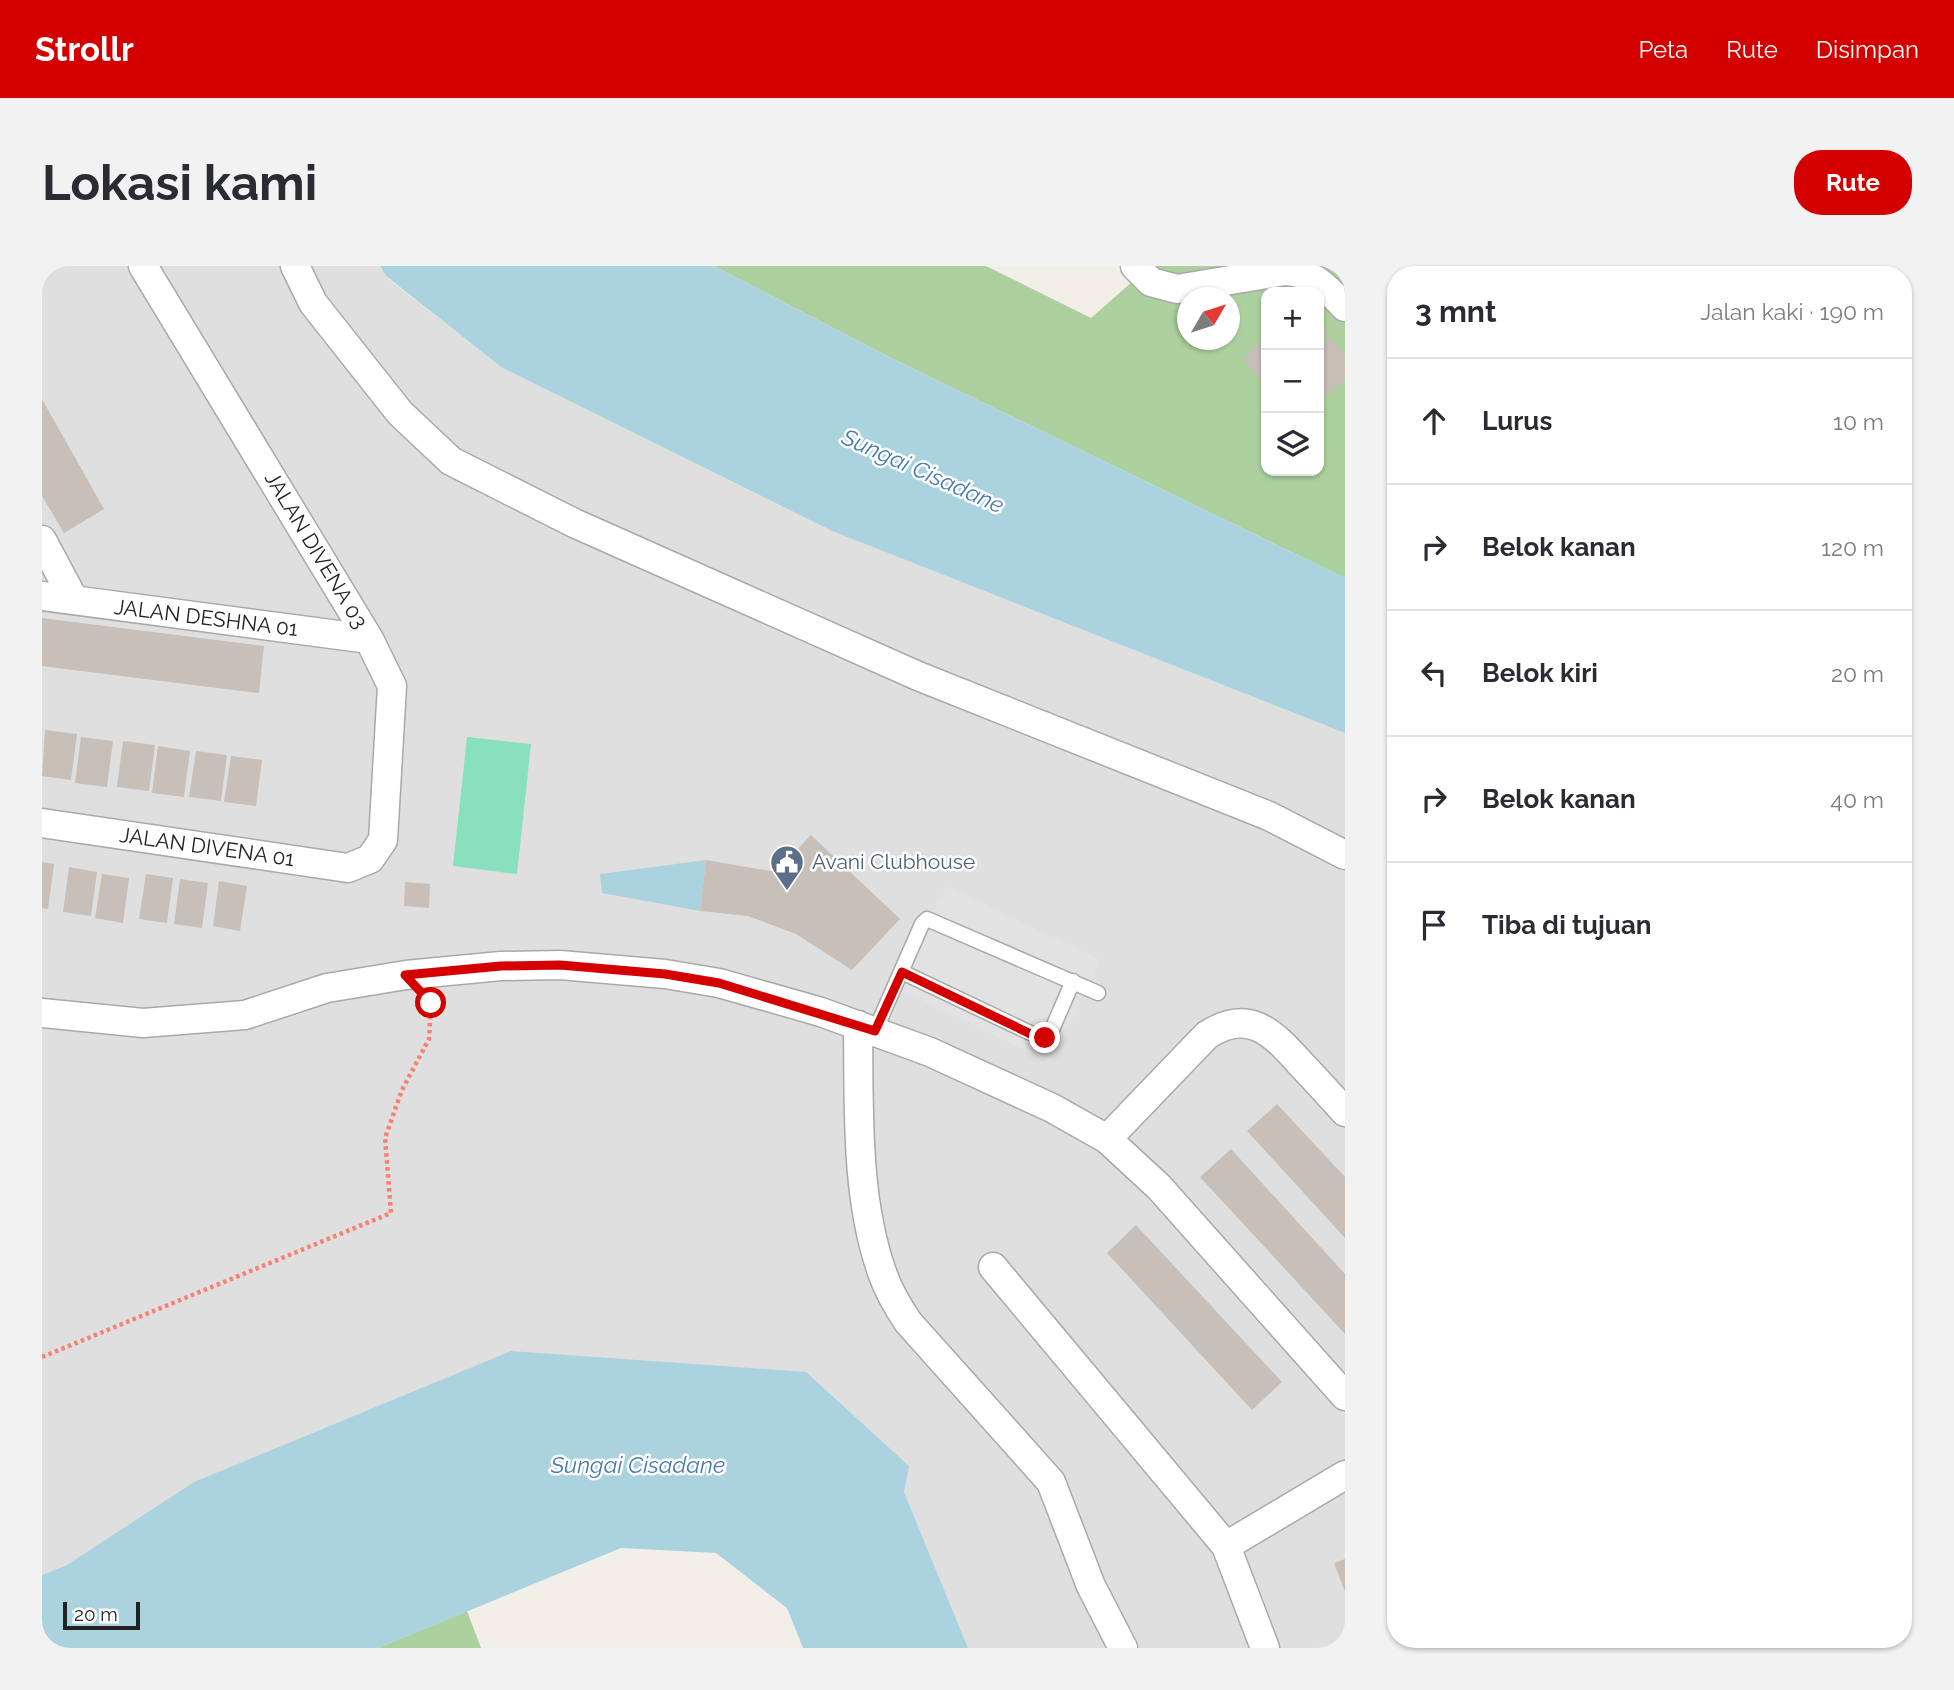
<!DOCTYPE html>
<html lang="id">
<meta charset="utf-8">
<style>
:root{--surface:#fff;--page:#f2f2f3;--text:#2b2b33;--muted:#7c7c81;--line:#e1e1e2;--accent:#d40000}
body{margin:0;font-family:Raleway,sans-serif;background:var(--page);color:var(--text)}
.controls{position:absolute;right:21px;top:21px;display:grid;overflow:hidden;border-radius:14px;box-shadow:0 2px 5px #0004}
.controls button{width:63px;height:63px;display:grid;place-items:center;padding:0;border:0;border-bottom:2px solid var(--line);background:var(--surface);color:var(--text);font:35px sans-serif}
.compass{position:absolute;left:1135px;top:21px;width:63px;height:63px;border-radius:50%;background:var(--surface);box-shadow:0 2px 5px #0004;rotate:51deg}
.scale{position:absolute;left:21px;bottom:18px;width:77px;box-sizing:border-box;padding-left:7px;border:4px solid #222;border-top:0;font-size:19px;line-height:24px;white-space:nowrap;color:#222;-webkit-text-stroke:5px #fff;paint-order:stroke}
.stop{position:absolute;width:21px;height:21px;margin:-16px;border:5px solid #d40000;border-radius:50%;background:#fff}
.stop.end{background:#d40000;border-color:#fff;box-shadow:0 2px 7px #0008}
.list{margin:0;padding:0;list-style:none}
h2{display:flex;justify-content:space-between;align-items:center;height:91px;margin:0;padding:0 28px;font-size:30px}
h2 small{font-size:23px;font-weight:400;color:var(--muted)}
.list li{display:grid;grid-template-columns:46px 1fr auto;gap:21px;align-items:center;box-sizing:border-box;height:126px;padding:0 28px;border-top:2px solid var(--line)}
.list b{display:block;font-size:26px;white-space:nowrap}
.list em{font-size:23px;font-style:normal;color:var(--muted)}
.icon{flex:none;width:38px;height:38px;fill:none;stroke:currentColor;stroke-width:2;stroke-linecap:round;stroke-linejoin:round}
.map{position:relative;flex:none;width:1303px;height:1382px;overflow:hidden;border-radius:28px}
header{display:flex;align-items:center;gap:42px;box-sizing:border-box;height:98px;padding:0 35px;background:var(--accent);color:#fff}
header strong{font-size:33px}
nav{display:flex;gap:38px;margin-inline-start:auto;font-size:24px}
.intro{display:flex;align-items:center;justify-content:space-between;box-sizing:border-box;height:168px;padding:0 42px}
h1{margin:0;font-size:49px}
.button{padding:18px 32px;border-radius:28px;background:var(--accent);color:#fff;font-size:24px;font-weight:700}
main{display:flex;gap:42px;padding:0 42px}
aside{flex:1;background:var(--surface);border-radius:28px;box-shadow:0 2px 5px #0004}
.map>svg:first-child{display:block}
.residential{fill:#e0dfdf}
.forest{fill:#add19e;fill-rule:evenodd}
.pitch{fill:#88e0be}
.parking{fill:#e2e2e2}
.water{fill:#aad3df}
.building{fill:#c7bfb8}
.lines{fill:none;stroke-linecap:round;stroke-linejoin:round}
.lane-casing{stroke:#a9a9a9;stroke-width:17}
.street-casing{stroke:#a9a9a9;stroke-width:31}
.path{stroke:#fa8072;stroke-width:4.5;stroke-dasharray:3.5 3.5;stroke-linecap:butt}
.lane{stroke:#fff;stroke-width:14}
.street{stroke:#fff;stroke-width:28}
.route{stroke:#d40000;stroke-width:9}
.labels{text-anchor:middle;stroke-width:5;stroke-linejoin:round;paint-order:stroke}
.street-label{font-size:21px;fill:#222;stroke:#fff}
.service-label{font-size:21px;fill:#4e5e75;stroke:#fff;text-anchor:start}
.water-label{font-size:23px;font-style:italic;fill:#4a7aab;stroke:#fff}
</style>
<header>
<strong>Strollr</strong>
<nav><a>Peta</a><a>Rute</a><a>Disimpan</a></nav>
</header>
<div class="intro"><h1>Lokasi kami</h1><a class="button">Rute</a></div>
<main>
<div class="map">
<svg width="1303" height="1382" viewBox="0 0 1303 1382">
<rect width="100%" height="100%" fill="#f2efe9"/>
<!-- residential -->
<path class="residential" d="M0,0H338L344,11L459,101L790,265L1303,467V1382H926L862,1226L25,1299L0,1309Z"/>
<!-- forest -->
<path class="forest" d="M672,0H944L1049,52L1108,0H1303V312L845,90ZM1224,26H1277V205H1224ZM1146,32H1188V74H1146Z
M425,1345L439,1382H336Z"/>
<!-- pitch -->
<path class="pitch" d="M425,471L489,478L475,608L411,600Z"/>
<!-- parking -->
<path class="parking" d="M905,620L1058,694L1009,797L855,722Z"/>
<!-- water -->
<path class="water" d="M338,0H672L845,90L1303,312V467L790,265L459,101L344,10Z
M664,594L658,645L560,627L558,608Z
M469,1085L764,1106L867,1200L862,1226L926,1382H761L745,1342L674,1287L579,1282L336,1382H0V1309L25,1299L152,1216Z"/>
<!-- building -->
<path class="building" d="M1277,58L1286,69L1277,77Z
M1224,70V119L1200,92Z
M1288,71L1303,88V113L1277,136V81Z
M0,133L62,243L22,267L0,230Z
M0,352L222,380L217,427L0,400Z
M3,464L35,468L29,514L0,510Z
M39,471L71,475L65,521L33,517Z
M81,475L113,479L107,525L75,521Z
M116,480L148,485L142,531L110,527Z
M154,485L185,489L179,535L147,531Z
M189,490L220,494L214,540L182,536Z
M769,569L858,653L810,704L754,668L706,650L658,645L664,594L734,606Z
M0,596L12,598L6,643L0,642Z
M27,601L55,606L49,650L21,646Z
M60,608L87,612L81,657L53,652Z
M104,608L131,612L125,657L97,653Z
M138,613L166,617L160,662L132,658Z
M177,615L205,620L198,665L171,660Z
M363,616L388,618L387,642L362,640Z
M1235,838L1303,911V972L1205,865Z
M1189,883L1303,1008V1068L1158,911Z
M1094,959L1240,1116L1210,1144L1065,987Z
M1303,1293V1326L1292,1297Z"/>
<g class="lines">
<!-- lane casing -->
<g class="lane-casing">
<path id="lane" d="M860,706L999,772L1008,768L1031,715
M833,765L880,658L885,653L1056,727"/>
</g>
<!-- street casing -->
<g class="street-casing">
<path id="street" d="M253,0L271,37L358,147L409,195L532,257L876,410L1227,550L1303,589
M1093,0L1109,16L1135,23L1243,5C1273,7 1282,20 1303,41
M0,274L32,334
M0,330L327,373
M0,557L306,602L328,593L341,574L350,420L327,373L101,0
M0,747L101,757L203,749L285,722L364,709L459,700L518,699L623,708L677,717L779,746L888,786L1010,842L1065,873L1117,921L1303,1130
M816,759C817,839 813,933 841,1009C847,1026 856,1041 866,1056L1009,1216L1049,1320L1081,1382
M1065,873L1165,769C1207,742 1230,766 1258,797C1273,813 1288,829 1303,846
M951,1001L1184,1280L1223,1382
M1184,1280L1303,1209"/>
</g>
<!-- path -->
<path class="path" d="M0,1091L349,947L343,872L360,824L387,773L389,737L387,734"/>
<!-- lane -->
<use href="#lane" class="lane"/>
<!-- street -->
<use href="#street" class="street"/>
</g>
<g class="lines">
<!-- route -->
<path class="route" d="M389,737L363,709L459,700L518,699L623,708L677,717L833,765L860,706L995,771L1003,772"/>
</g>
<!-- icons -->
<defs>
<g id="civic-pin" transform="scale(1.75)"><path d="M0 17L-7.5 6A9.5 9.5 0 1 1 7.5 6Z" fill="#5c6f8a" stroke="#fff"/><path d="M-.6-6.5H3V-4.5H.6V-3L4-1V1h2V6H-6V1h2V-1L-.6-3ZM-1.2 2.5V6h2.4V2.5Z" fill="#fff"/></g>
</defs>
<g fill-rule="evenodd">
<use href="#civic-pin" x="745" y="596"/>
</g>
<g class="labels">
<!-- street labels -->
<g class="street-label">
<text transform="translate(274 284) rotate(59)" y="7">JALAN DIVENA 03</text>
<text transform="translate(164 352) rotate(7)" y="7">JALAN DESHNA 01</text>
<text transform="translate(165 581) rotate(8)" y="7">JALAN DIVENA 01</text>
</g>
<!-- service labels -->
<g class="service-label">
<text x="770" y="603">Avani Clubhouse</text>
</g>
<!-- water labels -->
<g class="water-label">
<text transform="translate(881 205) rotate(24)" y="8">Sungai Cisadane</text>
<text x="596" y="1207">Sungai Cisadane</text>
</g>
</g>
</svg>
<div class="controls">
<button>+</button>
<button>−</button>
<button><svg class="icon" aria-label="layers" viewBox="0 0 24 24"><path d="M12 4l9 5-9 5-9-5zM3 14l9 5 9-5"/></svg></button>
</div>
<svg class="compass" viewBox="-18 -18 36 36"><path d="M0-13l5 13h-10z" fill="#e53935"/><path d="M0 13l5-13h-10z" fill="#7c7c81"/></svg>
<div class="scale">20 m</div>
<div class="stop" style="left:389px;top:737px"></div>
<div class="stop end" style="left:1003px;top:772px"></div>
</div>
<aside>
<h2>3 mnt<small>Jalan kaki · 190 m</small></h2>
<ul class="list">
<li><svg class="icon" aria-label="ahead" viewBox="0 0 24 24"><path d="M12 20V5M6 11l6-6 6 6"/></svg><div><b>Lurus</b></div><em>10 m</em></li>
<li><svg class="icon" aria-label="right" viewBox="0 0 24 24"><path d="M7 20v-9h11M14 6l5 5-5 5"/></svg><div><b>Belok kanan</b></div><em>120 m</em></li>
<li><svg class="icon" aria-label="left" viewBox="0 0 24 24"><path d="M17 20v-9H6M10 6l-5 5 5 5"/></svg><div><b>Belok kiri</b></div><em>20 m</em></li>
<li><svg class="icon" aria-label="right" viewBox="0 0 24 24"><path d="M7 20v-9h11M14 6l5 5-5 5"/></svg><div><b>Belok kanan</b></div><em>40 m</em></li>
<li><svg class="icon" aria-label="arrive" viewBox="0 0 24 24"><path d="M6 21V4h12l-3 4 3 4H6"/></svg><div><b>Tiba di tujuan</b></div></li>
</ul>
</aside>
</main>
